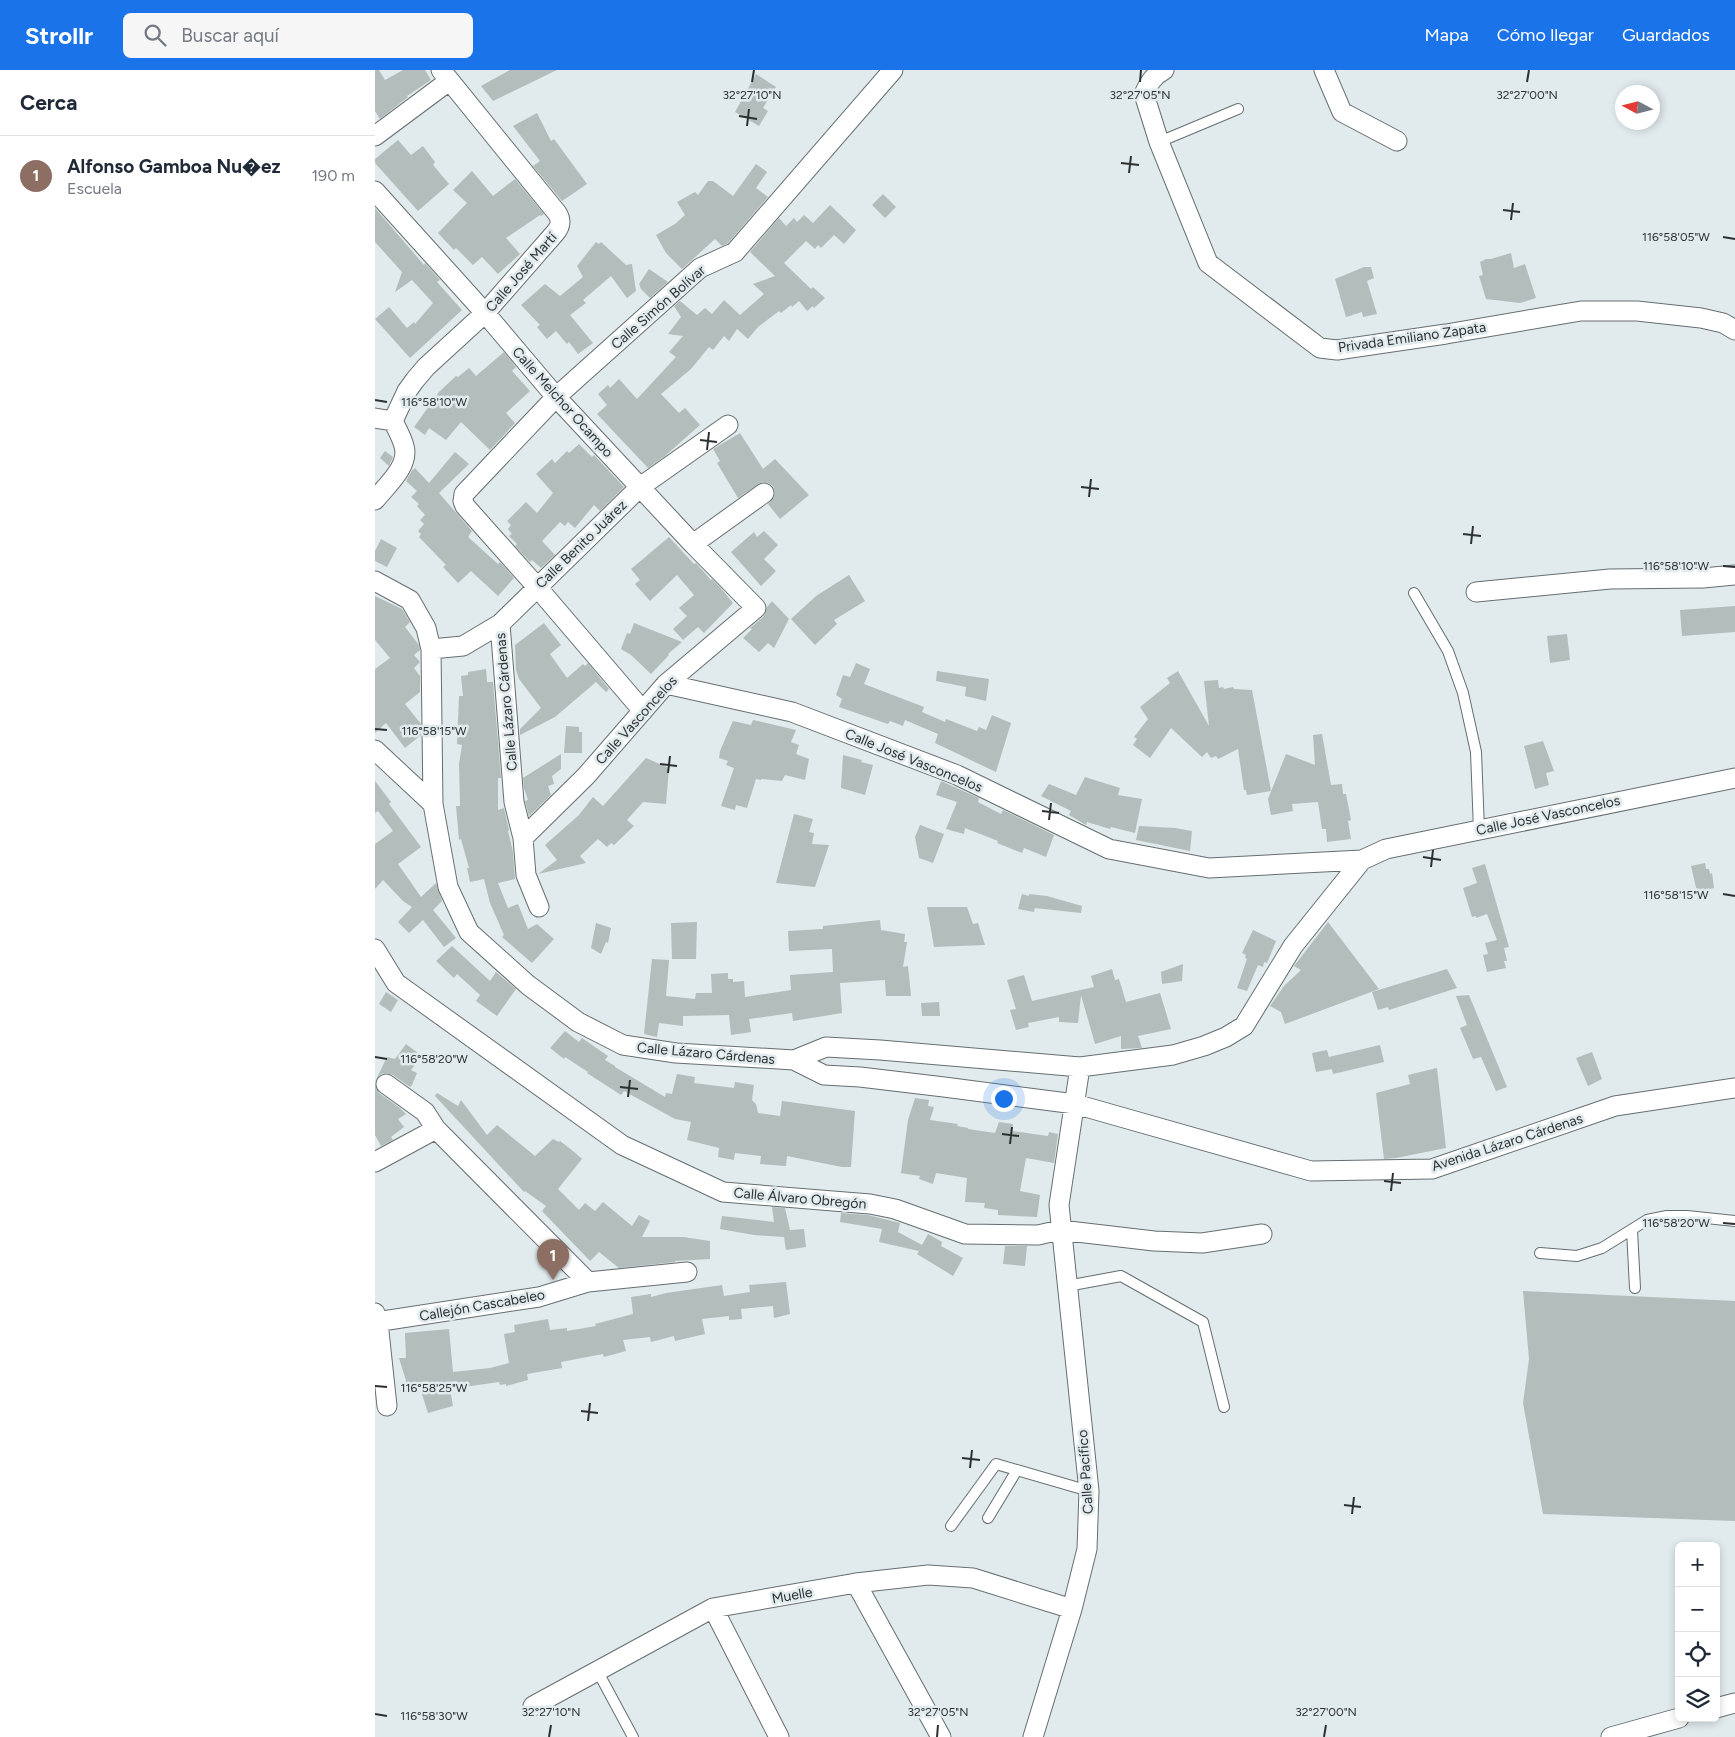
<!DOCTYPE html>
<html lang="es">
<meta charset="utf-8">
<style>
:root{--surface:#fff;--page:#f6f6f7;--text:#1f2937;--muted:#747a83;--line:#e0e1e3;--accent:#1a73e8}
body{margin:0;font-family:Figtree,sans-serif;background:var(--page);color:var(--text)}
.controls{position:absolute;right:15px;bottom:15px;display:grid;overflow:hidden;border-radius:8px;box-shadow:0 2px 8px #0003}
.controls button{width:45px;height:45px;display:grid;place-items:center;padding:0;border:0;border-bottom:1px solid var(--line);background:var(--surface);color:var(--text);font:25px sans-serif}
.compass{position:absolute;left:1240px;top:15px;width:45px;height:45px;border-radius:50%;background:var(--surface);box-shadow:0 2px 8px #0003;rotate:277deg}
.you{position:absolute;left:628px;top:1028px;width:18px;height:18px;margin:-12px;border:4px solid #fff;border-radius:50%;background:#1a73e8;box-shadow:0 0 0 8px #1a73e833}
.badge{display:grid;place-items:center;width:32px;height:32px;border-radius:50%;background:var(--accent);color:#fff;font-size:16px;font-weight:700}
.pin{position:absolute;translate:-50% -41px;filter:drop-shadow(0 1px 2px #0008)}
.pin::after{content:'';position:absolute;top:26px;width:18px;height:15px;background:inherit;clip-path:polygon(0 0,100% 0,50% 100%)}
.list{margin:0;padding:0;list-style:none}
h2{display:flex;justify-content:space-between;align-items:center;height:65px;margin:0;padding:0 20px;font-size:21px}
h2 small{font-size:16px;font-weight:400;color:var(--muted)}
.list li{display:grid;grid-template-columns:32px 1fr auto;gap:15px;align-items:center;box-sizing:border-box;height:80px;padding:0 20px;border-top:1px solid var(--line)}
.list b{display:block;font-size:19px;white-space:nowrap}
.list p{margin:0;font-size:16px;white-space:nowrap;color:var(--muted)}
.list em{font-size:16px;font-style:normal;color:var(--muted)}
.icon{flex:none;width:28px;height:28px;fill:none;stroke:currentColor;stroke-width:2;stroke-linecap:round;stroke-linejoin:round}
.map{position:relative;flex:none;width:1360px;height:1667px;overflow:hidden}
header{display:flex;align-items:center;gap:30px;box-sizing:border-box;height:70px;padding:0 25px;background:var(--accent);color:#fff}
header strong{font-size:24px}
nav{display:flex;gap:28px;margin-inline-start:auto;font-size:18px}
.search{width:350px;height:45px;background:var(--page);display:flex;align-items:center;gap:12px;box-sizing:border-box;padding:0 18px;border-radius:8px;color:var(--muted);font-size:19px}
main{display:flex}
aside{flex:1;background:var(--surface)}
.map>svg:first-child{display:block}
.building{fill:#b3bdbb}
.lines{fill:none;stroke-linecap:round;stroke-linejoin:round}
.lane-casing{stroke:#666e70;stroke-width:12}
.street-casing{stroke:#666e70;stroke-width:21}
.lane{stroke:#fff;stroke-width:10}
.street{stroke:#fff;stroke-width:19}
.ticks{fill:none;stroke:#2c3031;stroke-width:2}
.labels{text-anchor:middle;stroke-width:5;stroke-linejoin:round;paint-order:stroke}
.street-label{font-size:14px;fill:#2c3031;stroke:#e1eaed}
.ticks-label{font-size:12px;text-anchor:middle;fill:#2c3031;stroke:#e1eaed;stroke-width:5;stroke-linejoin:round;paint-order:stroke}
</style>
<header>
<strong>Strollr</strong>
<div class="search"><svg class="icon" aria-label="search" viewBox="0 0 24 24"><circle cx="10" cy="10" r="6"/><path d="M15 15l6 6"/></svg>Buscar aquí</div>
<nav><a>Mapa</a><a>Cómo llegar</a><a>Guardados</a></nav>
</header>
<main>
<aside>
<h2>Cerca<small></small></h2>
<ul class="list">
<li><span class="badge" style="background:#8d6e63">1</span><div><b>Alfonso Gamboa Nu�ez</b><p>Escuela</p></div><em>190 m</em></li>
</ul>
</aside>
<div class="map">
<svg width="1360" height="1667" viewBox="0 0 1360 1667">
<rect width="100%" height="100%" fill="#e1eaed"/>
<!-- building -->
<path class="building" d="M0,0H4L10,10L28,0H50L56,10L32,26L33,27L5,49L0,41Z
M135,0H182L118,31L106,16Z
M381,4L401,17L388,38L393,41L384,56L360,42Z
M162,43L176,71L179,69L212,114L187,131L158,96L165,91L138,56Z
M23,70L36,85L48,76L60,92L58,95L74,114L43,141L0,93V89Z
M381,94L392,102L381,118L393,127L353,173L347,176L340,169L307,199L291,183L281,165L300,154L310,145L302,132L320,122L323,125L333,111H338L358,126Z
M97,101L118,126L140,109L169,144L166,146L165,145L131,168L145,184L123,204L107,187L98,195L81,178L79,180L63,163L92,133L78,120Z
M508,124L521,137L510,148L497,135Z
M455,135L481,160L469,174L459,165L446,178L443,175L440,179L431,171L409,193L436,219L438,217L450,228L439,238L438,236L432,241L424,231L417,237L416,235L406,243L404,241L383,257L373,269L362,259L354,271L349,266L338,280L334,277L316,299L286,324L304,343L310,338L325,355L290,386L273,398L222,344L232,335L223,324L233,315L235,318L244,309L262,329L301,287L294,282L308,266L293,264L306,247L299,236L305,231L322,245L330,238L337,244L349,230L365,245L389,224L378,214L400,206L375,182L404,148L411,156L419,148L422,152L429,145L438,153Z
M0,138L49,195L50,193L65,210L62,212L87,240L35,288L0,249L14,237L32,258L39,252L40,254L58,233L37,210L20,222L27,202L0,172Z
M221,172L224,174L226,172L251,195L257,194L261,221L252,228L236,206L208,230L211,233L195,245L218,273L203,284L194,272L192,274L181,261L172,269L162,257L165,255L146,235L170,214L185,226L208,207L202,196Z
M1136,183L1139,198L1150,194L1161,228L1145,233L1111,229L1104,206L1108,205L1105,192L1111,189H1116Z
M989,197H996L999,208L992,211L1002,244L988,247L987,242L971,247L960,209Z
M274,199L293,212L275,228L266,219L264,214Z
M129,282L141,297L137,301L155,321L131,343L140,353L115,380L86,352L71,370L54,358L50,365L39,357L64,322L81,306L83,307L94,298L101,306Z
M365,363L388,399L400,389L434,425L405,449L393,434L399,427L400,421L398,416L393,413L387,412L363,428L342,393L345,391L338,379Z
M204,374L217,387L219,385L249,417L225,441L219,435L200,458L193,452L190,456L185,452L167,471L180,485L166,498L157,490L155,492L140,476L142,474L134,466L137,464L133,459L136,455L132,451L151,432L162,443L178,423L161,404L177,389L180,393L192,381L194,383Z
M10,381L18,387L14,396L5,388Z
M80,382L94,394L64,423L97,461L93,467L123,494L125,492L139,508L123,526L96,501L83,513L68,497L71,495L44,467L46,464L43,461L49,454L45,450L50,445L42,436L44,434L36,427L42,421L31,411L37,400H38L40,398L54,413Z
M389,461L403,475L389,489L401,501L386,516L356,482L379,462L382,467Z
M294,467L319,494L321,493L336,510L337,509L345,517L358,533L329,563L323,557L308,570L298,559L312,546L304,538L319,525L302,505L275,531L260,514L265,510L256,499Z
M6,469L22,478L12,497L0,491V481Z
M474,505L490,531L459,550L462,554L440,575L416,549L441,526Z
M0,526L27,539L35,552L30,557L44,575L45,580L39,585L45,592L39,598L45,606V622L30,634L46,654V665L30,678L11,653L0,663V599L15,588L0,570Z
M397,531L414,549L399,578L393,573L384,582L368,568L377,559L375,558L389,546L392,537Z
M1360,536V562L1307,566L1305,540Z
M169,553L186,575L175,584L192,608L208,594L210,596L213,593L234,619L231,622L221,612L180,647L145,665V659L166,638L144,609L141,600L140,575Z
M259,553L307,572L293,584L294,585L276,604L256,585L246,579L252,563L255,564Z
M1192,564L1195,590L1175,593L1172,566Z
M481,593L495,599L489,614L549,637L547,642L570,652L571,649L602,661L604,657L611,660L617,645L636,653L621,702L560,673L563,664L530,650L528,656L515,651L513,654L464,637L467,629L461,625L468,605L475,607Z
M111,599L112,612H118L126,708H123V740L129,738L134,760L133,761L138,782L140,809L123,813L133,838L143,834L153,859L162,854L179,869L157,893L127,867L129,865L115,833L109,809L95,812L92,798H94L86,769L84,770L81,736H85L84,694L87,675L82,674L84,626H88L86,606L93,605V602Z
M562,601L614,609L611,631L590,626L591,617L561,611Z
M803,601L834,656L829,611L843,610L844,618L848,617L849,619L858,617L859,619L877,620L896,721L872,725L871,720H869L863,679L843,689L841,686L836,688L832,682L827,687L796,658L775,688L758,675L762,669L759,667L773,649L765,637L795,613L792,608Z
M378,650L421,660L416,672L424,675L421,684L434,689L430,710L410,705L407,711L386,709V710L381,709L372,738L361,735L360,740L346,736L359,698L351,695L353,691L344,688L345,681L358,651L376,655Z
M191,656L204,657V662H207V683H189Z
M947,664L956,715L967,714L968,724H971L976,750L973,751L976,769L952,772L951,759H947L943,732L917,734L918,741L896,745L893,729L911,684L940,695L938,665Z
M1168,671L1179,701L1171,703L1174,715L1160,719L1149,676Z
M186,684V699L177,706L179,714L173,716L176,725L154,746L150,731L153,730L149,718L148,708Z
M468,685L487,690L486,692L498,695L490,725L466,718Z
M271,688L294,698L291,734L268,732L252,750L259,756L239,775L236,773L232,777L223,769L205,786L211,793L163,804L182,790L170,775L204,745L218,727L228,736Z
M710,707L745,718L743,725L767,729L760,763L736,757L735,759L712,752L711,755L694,745L696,741L666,726L674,714L701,725Z
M0,711L16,732L14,734L46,777L23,794L46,827L61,813L67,831L58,840L81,868L69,877L48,850L34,863L23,852L37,837L28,831L8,810L0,819V774L18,761L3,741L0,743Z
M566,711L604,728L603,732L626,744L628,740L679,765L671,787L649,778L647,783L622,773L623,771L590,758L589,764L571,759L582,732L561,725Z
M419,744L438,749L434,762L439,763L437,774L454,775L440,817L401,813Z
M545,755L569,764L558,793L544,788L540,767Z
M764,756L800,758L817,761L815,781L761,770Z
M1330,793L1331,799H1334L1335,804L1337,803L1339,818L1322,822L1316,796Z
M1110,794L1134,877L1129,878L1132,891H1129L1131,898L1112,902L1108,885L1113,884L1110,873L1122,870L1112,844L1101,848V846L1097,847L1088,818L1102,813L1097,798Z
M647,824L654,826V824L672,826L707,836L706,843L660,838L659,842L643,839Z
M552,837H592L598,854L603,853L610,875L559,877Z
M505,850L506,860L530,864L529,872H532L528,897L533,896L536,926H511L510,910L465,913L467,943L418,951L417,943L374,949L376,962L356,965L354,945L308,946V956L284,953L282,967L269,964L277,889L294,890L291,926L320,929L321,923H337L336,904L353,903V909H358V912L369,911L370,927L416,920L415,905L458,902L457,879L414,881L413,861L448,859V856Z
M322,852L321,889H297L296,853Z
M953,852L1004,919L910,954L906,942L895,936L909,916L926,900L919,896Z
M221,853L236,858L233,873L231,872L226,884L216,878Z
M878,860L901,871L892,893L889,892L888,897L883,895L872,921L862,918L872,889L870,888L871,885L867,883Z
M77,876L115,911L121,902L141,919L122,946L101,931L105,925L82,904L79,908L61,891Z
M808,894L807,911L787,914L786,902Z
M737,899L740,910L744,909L751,932L785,923L796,959L763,966L767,978L746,979V966L720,974L706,925L703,953L684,952V947L653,953L654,957L641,960L635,940L641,939L632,910L649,905L657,931L719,917L716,906Z
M1072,899L1082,918L1014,940L1013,937L1003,940L997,922Z
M11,922L23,930L16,942L4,934Z
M1094,925L1132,1017L1121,1021L1106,987L1098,989L1085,958L1092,955L1081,926Z
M564,932L565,946H547L546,933Z
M190,961L204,972L207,968L233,986L230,990L240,996V997L290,1027L291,1023L297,1024L302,1004L320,1007L319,1013L359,1018L360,1012L379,1015L377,1030L381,1034L383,1043L405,1046L407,1031L480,1041L476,1097H467L412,1086L411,1096L385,1094L386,1086L360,1083L359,1090L343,1087L344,1078L312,1070L316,1052L300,1049L249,1021L246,1025L212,1003L213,1002L190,987L189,989L175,978Z
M31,974L47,986L36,1000L42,1003L37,1015L35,1017L18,1005L12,1003L6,1004L0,1012L10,991L12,987L20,989Z
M1005,975L1009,992L958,1004L954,987Z
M952,980L957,999L941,1002L937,983Z
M1217,982L1227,1009L1213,1016L1201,988Z
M1062,998L1071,1078L1021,1088L1009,1089L1001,1023L1035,1014L1033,1005Z
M0,1014L4,1023L25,1038L31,1044L23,1049L29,1057L16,1067L18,1070L6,1076L0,1065Z
M62,1023L83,1036L86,1030L112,1065L122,1055L160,1086L178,1069L184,1072L185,1071L198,1081L207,1089L183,1119L204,1140L210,1133L220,1141L228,1132L257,1156L264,1145L275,1151L267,1167H308L335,1171V1189L300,1191V1192L244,1198L224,1182L215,1191L167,1141L171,1136L150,1121L149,1122L60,1026Z
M540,1028L554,1030L553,1036L559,1037L555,1050L583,1054L582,1056L593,1058V1059L620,1063L624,1052L638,1054L637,1061L673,1066L674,1062L683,1064L679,1093L651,1088L645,1121L665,1125L662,1147L623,1145V1140L609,1138L610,1133L590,1132L592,1108L561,1103L558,1114L544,1109L545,1106L526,1103L533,1050Z
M397,1137L410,1138L415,1160L429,1159L431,1177L411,1180L409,1167L379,1165L345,1159L347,1146L399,1152Z
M466,1143L493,1145L525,1153L523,1162L547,1175L553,1164L567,1172L566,1176L588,1188L578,1206L542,1184L544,1181L504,1172L507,1159L465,1152Z
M630,1176H652L650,1196L628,1194Z
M411,1212L415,1244L399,1248L398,1236L366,1239L367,1249L354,1250V1246L327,1249L330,1264L300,1271L299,1266L276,1272L275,1267L248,1270L251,1281L229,1287L228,1284L186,1292L187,1298L152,1304L153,1310L131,1316V1314L125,1315L124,1312L75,1319L78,1336L53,1343L43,1312L32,1314L24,1288H31L30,1263L74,1259L78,1302L115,1298L134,1293L129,1264L140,1262L139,1255L173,1249L175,1260L192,1258V1261L221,1256L220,1254L258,1244L256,1227L276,1224V1227L291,1223L347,1215L349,1226L375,1222L374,1215Z
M1148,1221L1360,1231V1451L1168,1444L1148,1333L1154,1289Z"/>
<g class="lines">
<!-- lane casing -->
<g class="lane-casing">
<path id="lane" d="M784,72L863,39
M1039,523L1073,581L1088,623L1101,682L1104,760
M1257,1160L1260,1218
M1165,1183L1202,1186L1227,1178L1272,1150L1292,1146H1312L1360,1151
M692,1216L746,1206L828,1252L849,1337
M613,1448L642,1400
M576,1456L621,1394L714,1421
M223,1602L258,1667"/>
</g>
<!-- street casing -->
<g class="street-casing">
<path id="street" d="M789,0C778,6 774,13 769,24L784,72L833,193L945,278L962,280L1071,264L1206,241H1262L1326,248L1348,253L1360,260
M949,0L967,42L1022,71
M0,66L74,11
M0,121L110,243L181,327L318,474L381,538L291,614L211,706L148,768
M0,348L18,351
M18,351L32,321L40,310L51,297L110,243L180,163C186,156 187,151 182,143L66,0
M0,430C11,416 35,396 29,376C27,368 22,359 18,351
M318,474L389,423
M0,511L35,530L51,558L56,579L58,734L73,817L94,862L153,915L203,952L248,975L301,983L419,990L449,1005L485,1007L569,1017L700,1034L936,1101L1057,1099L1240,1036L1360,1018
M1101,522L1235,509L1328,508L1360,505
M125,554L139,732L148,768L151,805L164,837
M56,579L88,576L125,554L265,417L353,355
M291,614L417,642L582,705L734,779L834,798L987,790
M268,641L162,517L90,436L88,431L89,424L181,327L325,198L360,182L518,0
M0,680L58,734
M0,879L21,913L247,1075L348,1122L495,1134L520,1139L590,1164L663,1165L685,1160L779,1171L827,1173L887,1164
M419,990L451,977L505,980L705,997
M11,1014L50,1042L61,1059L213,1212
M0,1092L61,1059
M0,1243L3,1252L12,1336
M0,1252L164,1227L213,1212L312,1202
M481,1513L566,1667
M338,1538L404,1667
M158,1636L338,1538L481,1513L553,1505L598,1508L697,1539
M1341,1638L1360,1633
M658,1667L697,1539L712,1479L714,1421L684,1135L705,997L798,985L829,976L851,967L869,956L918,876L987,790L1011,779L1360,708
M1236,1667L1304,1648"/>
</g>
<!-- lane -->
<use href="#lane" class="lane"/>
<!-- street -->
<use href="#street" class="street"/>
</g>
<!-- ticks -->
<path class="ticks" d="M377,12L379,0M765,12L766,0M1152,12L1154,0M364,46L382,49M372,56L374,39M746,93L764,95M754,103L756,86M1128,140L1145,142M1136,150L1138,133M1348,167L1360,169M0,330L12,332M325,370L342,372M332,380L334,362M706,417L724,419M714,427L716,409M1088,464L1106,466M1096,474L1098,456M1348,496L1360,497M0,659L12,660M285,694L302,696M293,703L295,686M667,741L684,743M674,750L676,733M1048,787L1066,790M1056,797L1058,780M1348,824L1360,826M0,987L12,989M245,1017L263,1019M253,1027L255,1010M627,1064L644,1066M635,1074L637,1057M1009,1111L1026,1113M1016,1121L1018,1103M1348,1153L1360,1154M0,1316L12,1317M206,1341L223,1343M213,1351L215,1333M587,1388L605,1390M595,1398L597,1380M969,1435L986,1437M977,1444L979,1427M0,1644L12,1646M174,1667L176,1655M562,1667L563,1655M949,1667L951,1655"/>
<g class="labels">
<!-- street labels -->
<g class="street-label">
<text transform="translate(146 202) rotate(-49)" y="5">Calle José Martí</text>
<text transform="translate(283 237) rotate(-41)" y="5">Calle Simón Bolívar</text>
<text transform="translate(1037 267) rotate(-8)" y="5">Privada Emiliano Zapata</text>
<text transform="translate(188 332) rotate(48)" y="5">Calle Melchor Ocampo</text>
<text transform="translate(206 474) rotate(-44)" y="5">Calle Benito Juárez</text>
<text transform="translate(131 632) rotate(-95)" y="5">Calle Lázaro Cárdenas</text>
<text transform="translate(261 650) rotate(-48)" y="5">Calle Vasconcelos</text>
<text transform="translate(539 690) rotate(22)" y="5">Calle José Vasconcelos</text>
<text transform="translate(1173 745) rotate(-12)" y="5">Calle José Vasconcelos</text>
<text transform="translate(331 983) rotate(5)" y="5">Calle Lázaro Cárdenas</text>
<text transform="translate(1132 1072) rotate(-18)" y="5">Avenida Lázaro Cárdenas</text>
<text transform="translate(425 1128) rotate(5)" y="5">Calle Álvaro Obregón</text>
<text transform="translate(107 1235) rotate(-10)" y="5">Callejón Cascabeleo</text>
<text transform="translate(710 1402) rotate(-94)" y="5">Calle Pacífico</text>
<text transform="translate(417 1525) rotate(-10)" y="5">Muelle</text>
</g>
</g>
<g class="ticks-label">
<text x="377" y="29">32°27'10"N</text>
<text x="765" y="29">32°27'05"N</text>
<text x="1152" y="29">32°27'00"N</text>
<text x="1301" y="171">116°58'05"W</text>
<text x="59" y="336">116°58'10"W</text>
<text x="1301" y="500">116°58'10"W</text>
<text x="59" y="665">116°58'15"W</text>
<text x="1301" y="829">116°58'15"W</text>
<text x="59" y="993">116°58'20"W</text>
<text x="1301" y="1157">116°58'20"W</text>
<text x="59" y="1322">116°58'25"W</text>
<text x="176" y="1646">32°27'10"N</text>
<text x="563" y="1646">32°27'05"N</text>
<text x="951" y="1646">32°27'00"N</text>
<text x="59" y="1650">116°58'30"W</text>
</g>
</svg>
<div class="controls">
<button>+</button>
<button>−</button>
<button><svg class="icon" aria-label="locate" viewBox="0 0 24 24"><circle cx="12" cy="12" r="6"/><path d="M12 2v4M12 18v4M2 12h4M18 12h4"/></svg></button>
<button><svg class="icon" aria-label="layers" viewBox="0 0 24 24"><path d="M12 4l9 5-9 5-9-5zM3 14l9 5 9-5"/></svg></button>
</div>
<svg class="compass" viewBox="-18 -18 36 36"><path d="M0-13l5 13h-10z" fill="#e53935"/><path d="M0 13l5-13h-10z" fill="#747a83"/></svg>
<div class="you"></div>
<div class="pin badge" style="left:178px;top:1210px;background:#8d6e63">1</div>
</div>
</main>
